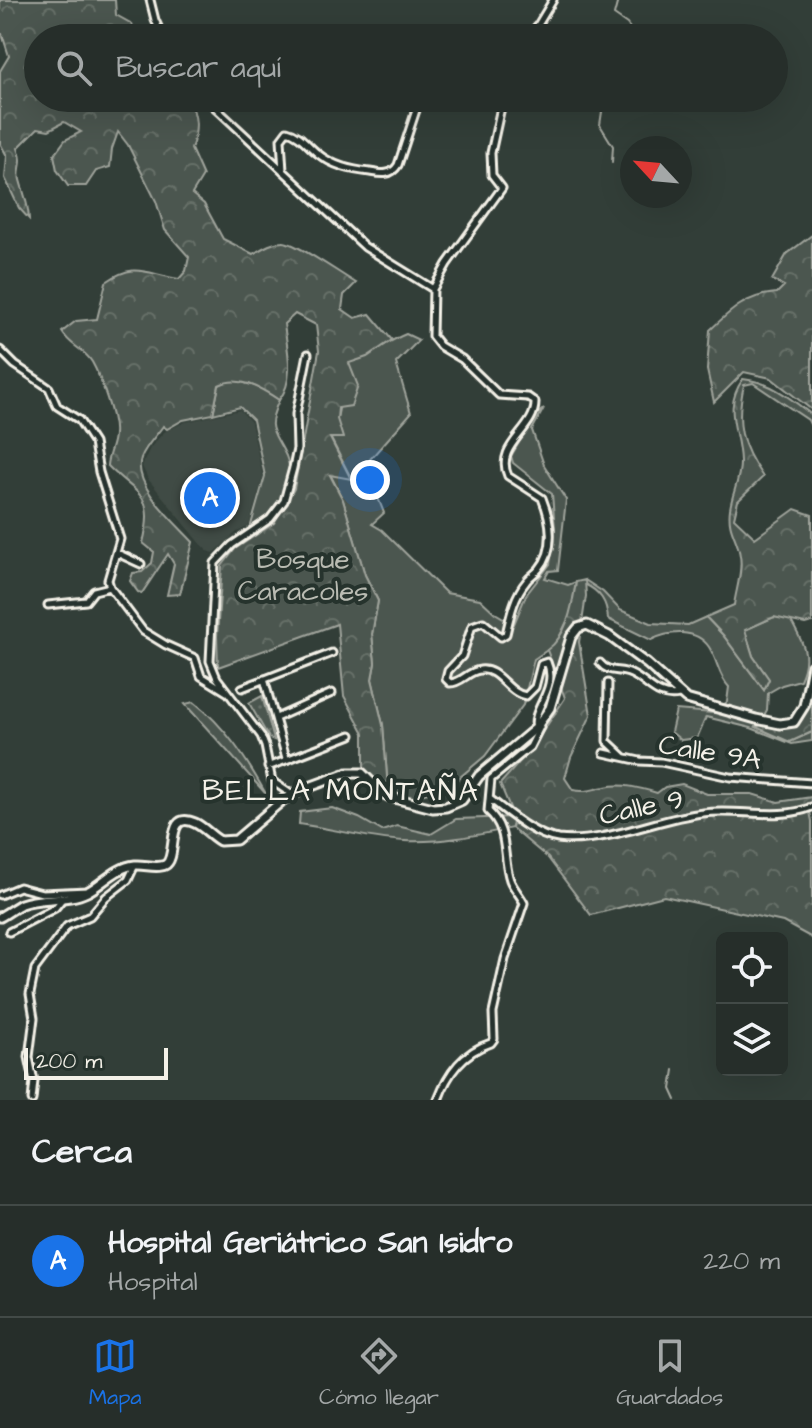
<!DOCTYPE html>
<html lang="es">
<meta charset="utf-8">
<style>
:root{--surface:#262e2a;--page:#323a36;--text:#f1f3f6;--muted:#a4a8a8;--line:#424a47;--accent:#1a73e8}
body{margin:0;font-family:"Architects Daughter",sans-serif;background:var(--page);color:var(--text)}
.controls{position:absolute;right:24px;bottom:24px;display:grid;overflow:hidden;border-radius:12px;box-shadow:0 8px 32px #0002}
.controls button{width:72px;height:72px;display:grid;place-items:center;padding:0;border:0;border-bottom:2px solid var(--line);background:var(--surface);color:var(--text);font:40px sans-serif}
.compass{position:absolute;left:620px;top:136px;width:72px;height:72px;border-radius:50%;background:var(--surface);box-shadow:0 8px 32px #0002;rotate:296deg}
.scale{position:absolute;left:24px;bottom:20px;width:144px;box-sizing:border-box;padding-left:8px;border:4px solid #f4f1e8;border-top:0;font-size:22px;line-height:28px;white-space:nowrap;color:#f4f1e8;-webkit-text-stroke:6px #26332d;paint-order:stroke}
.you{position:absolute;left:370px;top:480px;width:28px;height:28px;margin:-20px;border:6px solid #fff;border-radius:50%;background:#1a73e8;box-shadow:0 0 0 12px #1a73e833}
.badge{display:grid;place-items:center;width:52px;height:52px;border-radius:50%;background:var(--accent);color:#fff;font-size:26px;font-weight:700}
.pin{position:absolute;translate:-50% -50%;border:4px solid #fff;box-shadow:0 2px 8px #0006}
.list{margin:0;padding:0;list-style:none}
h2{display:flex;justify-content:space-between;align-items:center;height:104px;margin:0;padding:0 32px;font-size:34px}
h2 small{font-size:26px;font-weight:400;color:var(--muted)}
.list li{display:grid;grid-template-columns:52px 1fr auto;gap:24px;align-items:center;box-sizing:border-box;height:112px;padding:0 32px;border-top:2px solid var(--line)}
.list b{display:block;font-size:30px;white-space:nowrap}
.list p{margin:0;font-size:26px;white-space:nowrap;color:var(--muted)}
.list em{font-size:26px;font-style:normal;color:var(--muted)}
.icon{flex:none;width:44px;height:44px;fill:none;stroke:currentColor;stroke-width:2;stroke-linecap:round;stroke-linejoin:round}
.map{position:relative;flex:none;width:812px;height:1100px;overflow:hidden}
.search{position:absolute;background:var(--surface);box-shadow:0 8px 32px #0002;left:24px;right:24px;top:24px;height:88px;display:flex;align-items:center;gap:20px;box-sizing:border-box;padding:0 28px;border-radius:44px;color:var(--muted);font-size:30px}
.sheet{height:216px;background:var(--surface)}
nav{display:flex;justify-content:space-around;align-items:center;box-sizing:border-box;height:112px;border-top:2px solid var(--line);background:var(--surface);font-size:22px;color:var(--muted)}
nav a{display:grid;justify-items:center;gap:4px}
nav .on{color:var(--accent)}
.map>svg:first-child{display:block}
.built{fill:#404b44}
.grass{fill:#4c564f;stroke:#a0a49c;stroke-width:2}
.forest{fill:url(#forest-crowns);stroke:#a0a49c;stroke-width:2}
.park{fill:url(#park-dots);stroke:#a0a49c;stroke-width:2}
.lines{fill:none;stroke-linecap:round;stroke-linejoin:round}
.stream{stroke:#a6a9a1;stroke-width:2}
.minor-casing{stroke:#f4f1e8;stroke-width:11}
.secondary-casing{stroke:#f4f1e8;stroke-width:13}
.minor{stroke:#26332d;stroke-width:5}
.secondary{stroke:#26332d;stroke-width:7}
.labels{text-anchor:middle;stroke-width:8;stroke-linejoin:round;paint-order:stroke}
.park-label{font-size:28px;fill:#b9bbb2;stroke:#26332d}
.street-label{font-size:28px;fill:#f4f1e8;stroke:#26332d}
.neighbourhood-label{font-size:30px;letter-spacing:2px;fill:#f4f1e8;stroke:#26332d}
</style>
<div class="map">
<svg width="812" height="1100" viewBox="0 0 812 1100">
<defs>
<pattern id="forest-crowns" width="20" height="18" patternUnits="userSpaceOnUse" patternTransform="scale(2)"><rect width="20" height="18" fill="#4c564f"/><path d="M2 6a3 3 0 1 1 6 0M12 15a3 3 0 1 1 6 0" fill="none" stroke="#666f68"/></pattern>
<pattern id="park-dots" width="8" height="8" patternUnits="userSpaceOnUse" patternTransform="scale(2)"><rect width="8" height="8" fill="#4c564f"/><path d="M2 2h.1M6 6h.1" fill="none" stroke="#666f68" stroke-width="1.8" stroke-linecap="round"/></pattern>
</defs>
<rect width="100%" height="100%" fill="#323e38"/>
<filter id="ink" filterUnits="userSpaceOnUse"><feTurbulence type="fractalNoise" baseFrequency=".0125" numOctaves="2"/><feDisplacementMap in="SourceGraphic" scale="16" xChannelSelector="R" yChannelSelector="G"/><feConvolveMatrix kernelMatrix="1 2 1 2 8 2 1 2 1" color-interpolation-filters="sRGB"/></filter>
<g filter="url(#ink)">
<!-- built -->
<path class="built" d="M240,410L251,422L263,477L249,526L237,532L214,553L207,551L148,479L142,466L150,448L164,432L185,422Z"/>
<!-- grass -->
<path class="grass" d="M406,334L419,340L396,363L411,413L365,465L384,513L372,524L382,530L446,593L480,599L495,613L514,624L526,595L550,564L555,529L552,494L513,463L511,456L533,419L544,408L532,430L544,465L566,500L558,570L549,571L545,578L568,585L576,582L571,613L556,644L534,659L523,705L485,756L447,788L409,798L388,789L383,725L372,679L375,663L372,634L378,601L365,575L343,500L330,474L351,478L330,437L337,419L348,363C369,356 386,342 406,334Z
M231,379L262,388L279,400C265,431 274,430 286,456C290,466 292,478 294,489L274,523L255,536L251,525L265,476L253,420L240,407L213,414L219,385Z
M585,580L603,592L620,610L651,623L688,625L706,617L723,635L764,690L769,679L753,656L745,630L774,617L790,619C802,642 812,654 800,680L782,685L768,693L767,710L757,727L790,742L812,732V741L792,744L751,728L706,717L697,738L681,740L671,732L676,710L713,713L727,702L729,687C718,675 718,661 709,647C696,628 669,631 651,640L608,619C607,602 600,591 584,584Z
M194,702C225,726 247,760 266,794L185,704Z
M332,808L359,818L382,831L397,826L431,834L456,819L514,817L512,828C478,835 440,843 405,841C369,839 334,829 299,824L300,812Z"/>
<!-- forest -->
<path class="forest" d="M0,0H115L116,15L132,24L135,38H38V98H188C198,116 198,130 191,149L203,176L192,194L204,204L223,239L253,254C263,248 272,242 283,242C294,241 342,275 356,283L344,295L342,309L355,318L370,314L392,340L367,357L349,363L358,386L351,406L338,408L337,419L343,438H330L351,479L330,475L343,500L365,575L378,601L372,634L375,663L372,679L383,725L388,789L364,771V733L344,696L337,624L218,667L217,636L222,566L235,549L274,523L294,489L319,351L316,325L295,314L284,324C287,348 296,379 279,400C261,388 239,375 219,385L213,414L183,420L167,429L163,426C156,436 145,447 141,458C132,486 175,522 193,542L180,594L167,595L174,564L168,554L142,593L138,592L130,581L133,573L142,572L152,563L154,552L143,543C156,492 137,496 107,465C108,454 114,444 114,434C116,419 100,376 92,362C84,349 70,346 62,332L76,321L97,319L106,282C136,261 146,274 179,279L186,271L189,257L165,230L156,201L128,145L118,132L112,149L110,167L96,171L86,186H68L57,170L54,155L65,140L81,132L64,122L49,130L38,128L18,148C25,164 17,168 20,180C24,195 28,202 29,219L19,208L5,178L7,156L0,143V71L9,56L2,34H0Z
M812,235V410L771,378L744,372L714,402L707,370L710,330C731,310 747,295 777,293L784,286L772,280L787,254Z
M743,379C772,382 790,398 812,415V428L808,420L753,383L744,385C735,423 741,446 763,477L738,501L734,518L755,538L795,509L812,515V622L805,624L774,617L745,630L753,656L769,679L764,690L723,635L706,617L734,605C736,590 743,570 740,556C738,538 727,530 730,509C732,493 741,478 740,461C739,429 722,409 743,379Z
M585,580L586,596L579,642L591,715L571,757L565,778L573,790C587,793 592,789 605,787C623,783 640,788 657,793L665,787L682,784L707,794H752L778,802L812,797V802L808,803L812,821V938L783,922L664,896L591,915L548,858L512,828L514,817L500,784L532,748L565,698L547,650C568,635 572,606 576,582Z
M812,685V732L790,742L756,727L762,724L793,727L801,721Z"/>
<!-- park -->
<path class="park" d="M262,696L274,740L269,738L249,703Z"/>
<g class="lines">
<!-- stream -->
<path class="stream" d="M618,0L614,15L627,24L632,31L631,38
M604,98L600,125L613,146L612,162
M674,1070L671,1089L676,1100"/>
<!-- minor casing -->
<g class="minor-casing">
<path id="minor" d="M150,0L155,20L163,38
M527,38L538,25L553,0
M205,98L365,247L433,289
M503,98L491,153L492,175L502,188L447,264L433,289L432,336L440,346L462,359L499,395L528,397L535,402C536,430 494,445 508,476L542,498C551,520 556,549 539,569C535,574 529,577 526,582C514,596 510,617 506,634L501,637L483,622L472,626L462,656L448,671L446,679L450,683C462,683 468,671 480,670C498,667 508,694 526,696L535,687L541,664L547,662C559,689 530,710 536,728
M283,171L281,139L287,131C300,134 307,145 317,153C333,166 351,170 370,172C382,174 391,176 398,165L420,98
M0,350L15,365L49,388L57,406L79,420L94,443L99,472L120,539L108,580L110,587L143,631L166,645L195,658L201,676L227,692
M117,553L141,564
M48,605L86,601L94,591L110,587
M600,663C609,674 619,668 631,674C647,681 657,700 679,695
M264,679L286,758
M608,683L607,741L624,757
M242,688L332,653
M276,718L332,693
M604,753L640,761L661,762L730,777L812,783
M268,767L351,735
M291,794L272,781L265,746L261,736L217,678L210,661L215,563L232,545L270,519L284,501L293,468L297,449L296,414L308,354
M490,799C510,814 533,835 558,839C603,845 658,818 703,813C739,808 778,821 812,807
M0,895L19,887L42,893L88,891
M9,932L55,908L63,898
M32,1100L34,1081L29,1057L34,1018L30,994L35,969L67,926L90,916L106,897L128,880L135,865
M438,1100C448,1073 463,1052 491,1043L494,1039L493,1013L505,959L524,903C520,895 513,888 510,880C502,856 509,829 488,811L491,779L530,747L540,727"/>
</g>
<!-- secondary casing -->
<g class="secondary-casing">
<path id="secondary" d="M0,917C7,913 14,908 21,904C41,896 67,902 87,892C103,884 116,867 135,865C144,864 157,869 165,865C179,858 164,809 195,823C204,827 211,836 220,841L236,840L284,799L301,790L347,773H362L382,793L390,797L433,808L446,807L462,800L479,776L536,728L550,708L571,637L578,628L587,625L609,636L647,664L686,699L756,719L780,724L794,722L804,706L812,666"/>
</g>
<!-- minor -->
<use href="#minor" class="minor"/>
<!-- secondary -->
<use href="#secondary" class="secondary"/>
</g>
</g>
<g class="labels">
<!-- park labels -->
<g class="park-label">
<text x="303" y="568">Bosque<tspan x="303" dy="32">Caracoles</tspan></text>
</g>
<!-- street labels -->
<g class="street-label">
<text transform="translate(710 751) rotate(9)" y="10">Calle 9A</text>
<text transform="translate(641 806) rotate(-12)" y="10">Calle 9</text>
</g>
<!-- neighbourhood labels -->
<g class="neighbourhood-label">
<text x="341" y="800">BELLA MONTAÑA</text>
</g>
</g>
</svg>
<div class="controls">
<button><svg class="icon" aria-label="locate" viewBox="0 0 24 24"><circle cx="12" cy="12" r="6"/><path d="M12 2v4M12 18v4M2 12h4M18 12h4"/></svg></button>
<button><svg class="icon" aria-label="layers" viewBox="0 0 24 24"><path d="M12 4l9 5-9 5-9-5zM3 14l9 5 9-5"/></svg></button>
</div>
<svg class="compass" viewBox="-18 -18 36 36"><path d="M0-13l5 13h-10z" fill="#e53935"/><path d="M0 13l5-13h-10z" fill="#a4a8a8"/></svg>
<div class="scale">200 m</div>
<div class="you"></div>
<div class="pin badge" style="left:210px;top:498px">A</div>
<div class="search"><svg class="icon" aria-label="search" viewBox="0 0 24 24"><circle cx="10" cy="10" r="6"/><path d="M15 15l6 6"/></svg>Buscar aquí</div>
</div>
<section class="sheet">
<h2>Cerca<small></small></h2>
<ul class="list">
<li><span class="badge">A</span><div><b>Hospital Geriátrico San Isidro</b><p>Hospital</p></div><em>220 m</em></li>
</ul>
</section>
<nav>
<a class="on"><svg class="icon" aria-label="map" viewBox="0 0 24 24"><path d="M3 6l6-2 6 2 6-2v14l-6 2-6-2-6 2zM9 4v14M15 6v14"/></svg>Mapa</a>
<a><svg class="icon" aria-label="directions" viewBox="0 0 24 24"><path d="M12 3l9 9-9 9-9-9zM9 14v-3h6M13 9l2 2-2 2"/></svg>Cómo llegar</a>
<a><svg class="icon" aria-label="saved" viewBox="0 0 24 24"><path d="M7 4h10v16l-5-4-5 4z"/></svg>Guardados</a>
</nav>
